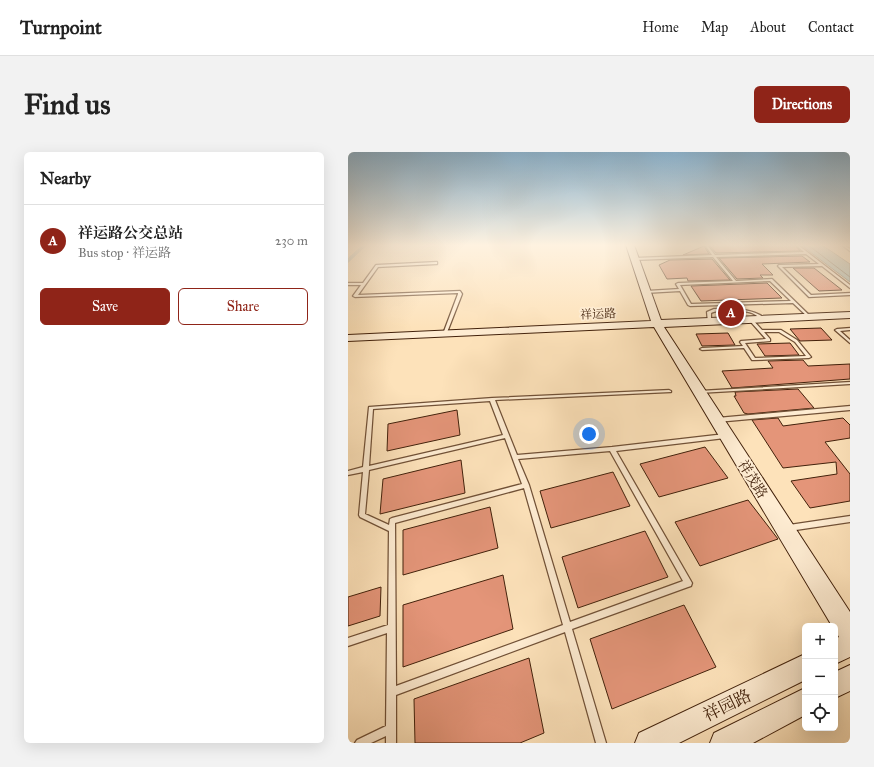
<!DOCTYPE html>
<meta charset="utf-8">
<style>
:root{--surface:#fff;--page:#f2f2f2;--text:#222;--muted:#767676;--line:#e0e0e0;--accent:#8f2418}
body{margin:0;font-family:"IM FELL Great Primer","Noto Serif SC",serif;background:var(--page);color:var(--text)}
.controls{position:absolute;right:12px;bottom:12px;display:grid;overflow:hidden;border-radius:6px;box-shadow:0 4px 16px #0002}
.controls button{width:36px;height:36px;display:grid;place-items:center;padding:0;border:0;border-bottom:1px solid var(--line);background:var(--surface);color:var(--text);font:20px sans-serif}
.you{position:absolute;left:241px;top:282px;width:14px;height:14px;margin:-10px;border:3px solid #fff;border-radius:50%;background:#1a73e8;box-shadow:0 0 0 6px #1a73e833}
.badge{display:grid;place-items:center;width:26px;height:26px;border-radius:50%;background:var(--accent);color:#fff;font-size:13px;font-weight:700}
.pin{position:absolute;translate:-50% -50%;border:2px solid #fff;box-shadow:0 1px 4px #0006}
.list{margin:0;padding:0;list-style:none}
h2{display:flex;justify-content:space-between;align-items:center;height:52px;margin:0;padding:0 16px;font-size:17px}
h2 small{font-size:13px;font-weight:400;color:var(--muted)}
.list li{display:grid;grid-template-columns:26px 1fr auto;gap:12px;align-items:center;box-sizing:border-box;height:72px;padding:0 16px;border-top:1px solid var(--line)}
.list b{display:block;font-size:15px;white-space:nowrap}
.list p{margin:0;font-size:13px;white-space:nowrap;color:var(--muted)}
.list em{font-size:13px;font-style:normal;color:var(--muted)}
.actions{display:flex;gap:8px;padding:12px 16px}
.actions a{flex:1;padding:9px 0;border:1px solid var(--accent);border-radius:6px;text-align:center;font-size:14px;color:var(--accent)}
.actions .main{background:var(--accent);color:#fff}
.icon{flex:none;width:22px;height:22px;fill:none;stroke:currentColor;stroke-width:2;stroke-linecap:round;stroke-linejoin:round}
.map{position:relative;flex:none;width:502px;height:591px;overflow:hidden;border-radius:6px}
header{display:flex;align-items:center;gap:24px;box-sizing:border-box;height:56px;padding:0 20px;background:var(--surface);border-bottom:1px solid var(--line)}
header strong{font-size:19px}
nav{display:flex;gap:22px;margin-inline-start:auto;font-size:14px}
.intro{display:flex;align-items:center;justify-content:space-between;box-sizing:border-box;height:96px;padding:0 24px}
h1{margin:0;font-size:28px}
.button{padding:10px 18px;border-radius:6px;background:var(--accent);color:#fff;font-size:14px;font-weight:700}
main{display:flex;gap:24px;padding:0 24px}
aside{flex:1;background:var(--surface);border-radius:6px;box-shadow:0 4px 16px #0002}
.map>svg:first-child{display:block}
.water{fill:#a2bcb8;stroke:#7c7e73}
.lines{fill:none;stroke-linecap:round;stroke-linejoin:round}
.shore{stroke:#726e62;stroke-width:1}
.canal{fill:#a2bcb8;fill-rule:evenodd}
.building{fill:#e49579;stroke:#42210b}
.lane-casing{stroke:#715137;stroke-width:2.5}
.secondary-casing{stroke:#42210b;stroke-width:2}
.lane{fill:#feecd2;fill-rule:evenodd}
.secondary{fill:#feecd2;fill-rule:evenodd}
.labels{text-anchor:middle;stroke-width:3.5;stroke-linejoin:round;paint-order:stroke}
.far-street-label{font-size:12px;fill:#42210b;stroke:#feecd2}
.street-label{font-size:14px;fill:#42210b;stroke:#feecd2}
.near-street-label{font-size:17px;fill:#42210b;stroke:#feecd2}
</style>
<header>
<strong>Turnpoint</strong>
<nav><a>Home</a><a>Map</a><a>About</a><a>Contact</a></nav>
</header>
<div class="intro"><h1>Find us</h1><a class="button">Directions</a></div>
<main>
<aside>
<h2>Nearby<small></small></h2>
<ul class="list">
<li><span class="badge">A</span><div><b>祥运路公交总站</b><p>Bus stop · 祥运路</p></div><em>230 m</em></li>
</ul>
<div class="actions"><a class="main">Save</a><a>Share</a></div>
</aside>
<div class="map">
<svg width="502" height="591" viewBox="0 0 502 591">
<rect width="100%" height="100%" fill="#fde2ba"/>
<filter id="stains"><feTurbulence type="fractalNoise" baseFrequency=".005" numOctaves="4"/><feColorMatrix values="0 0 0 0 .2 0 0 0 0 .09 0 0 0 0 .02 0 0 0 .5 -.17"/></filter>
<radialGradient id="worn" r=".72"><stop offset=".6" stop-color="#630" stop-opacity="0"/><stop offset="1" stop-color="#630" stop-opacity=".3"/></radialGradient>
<!-- water -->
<path class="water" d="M453,93H474L502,112V130Z"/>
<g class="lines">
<!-- shore -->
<path class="shore" d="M460,93L502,125"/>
<!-- canal -->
<path class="canal" d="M14,93H19L0,111V106Z"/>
</g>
<!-- building -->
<path class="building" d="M361,93H447L452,99L368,101Z
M356,94L361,102L335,103Z
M454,104L462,110L414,112L425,123H412L415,126L389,127L371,106Z
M364,107L382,128L340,129L339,126L319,127L311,113L322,108Z
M445,116H466L494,138L471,139Z
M419,131L434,146L353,149L343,134Z
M473,176L484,188L452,189L442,177Z
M380,181L387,193L354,194L348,182Z
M442,191L451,203L417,204L409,192Z
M455,208L460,214L502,212V227L384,236L374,219L425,216L420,209Z
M450,237L466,256L400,262L396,261L386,244H388L387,240Z
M109,258L112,283L39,299L40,272Z
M430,266L435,274L495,266L502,273V286L477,290L502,322V349L462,356L443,329L489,322L488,310L435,316L404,268Z
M357,295L380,326L311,345L292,312Z
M113,308L117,341L32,362L35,327Z
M265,320L282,354L203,376L192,339Z
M400,348L430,387L352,414L327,370Z
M142,355L150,396L55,423V378Z
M297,379L320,425L230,456L214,405Z
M155,423L165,477L55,515V453Z
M33,435L32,464L0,474V445Z
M336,453L368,515L264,557L242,487Z
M181,506L196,581L172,591H67L66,547Z"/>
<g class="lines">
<!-- lane casing -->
<g class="lane-casing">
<path id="lane" d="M357,93H359L367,103L456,100L448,93H450L502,133V136L474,114L434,115L463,143L502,141V143L461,145L430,114L431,113L471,112L458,102L368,105L388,129L424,127L462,164V166H461L445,151L342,154L340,153L332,139L297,141L296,140L298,139L331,137L328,132L330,131L385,129L365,105L286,108L285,107L286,106L364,103ZM422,129L443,149L343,152L332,133Z
M494,93H496L502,97V99Z
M88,110H89V112L30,115L10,143L112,139L114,142L98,183L95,182L110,142V141L7,145L5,144L13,133H0V131H15L28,113Z
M366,157C384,157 403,155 418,167L415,168C411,165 408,163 404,161C394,158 372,157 363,161V170L360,171L359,160Z
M402,167H404L414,178H433L449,188L463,205L461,206L406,208H404L396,196L354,198L352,197L354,196L395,194L392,190L393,189L418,187L402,169ZM416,180H431L447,190L458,204L407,206L397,191L422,189V187Z
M502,176V178L492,179L502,188V191L487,178L489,177Z
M502,230V232L351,241L349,240L351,239Z
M321,238L323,239V240L147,248L169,303L264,295L377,282L380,284L377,286L268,299L344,431L343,434L340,435L224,477L258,591H248L217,480L48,543V591H38V584L23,591H7L9,588L38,574L39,481L0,494V486L40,473L41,379L12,365L11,363L15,320L0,323V319L15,315L21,255L144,246ZM142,249L155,283L21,314L25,257ZM157,286L174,332L44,366L42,367L41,373L17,362L21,318ZM262,299L335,429L222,470L181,333L170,307ZM176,336L215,473L48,534L47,371Z
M502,254V258L369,270L366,268L369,266Z
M502,364V370L441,379L439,378L438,376L439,374L441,373Z"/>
</g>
<!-- secondary casing -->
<g class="secondary-casing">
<path id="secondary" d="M278,93H286L313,168L502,160V166L316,175L502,460V505L487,512V487L491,485L487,478V474H484L306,175L0,189V183L303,169Z
M457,502V528L331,591H287L291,581Z
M502,513V539L487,546V520Z
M457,536V563L405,591H362L366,581Z"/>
</g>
<!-- lane -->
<use href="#lane" class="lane"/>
<!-- secondary -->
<use href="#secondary" class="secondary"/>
</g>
<!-- sky -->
<linearGradient id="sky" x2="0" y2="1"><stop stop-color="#8cb7d5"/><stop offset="0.53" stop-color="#fef2e0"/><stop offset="1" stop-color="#fef2e0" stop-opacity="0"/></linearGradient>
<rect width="502" height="176" fill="url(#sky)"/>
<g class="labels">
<!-- far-street labels -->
<g class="far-street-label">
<text transform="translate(250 162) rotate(-2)" y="4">祥运路</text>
</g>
<!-- street labels -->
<g class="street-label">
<text transform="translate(405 327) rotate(58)" y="5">祥茂路</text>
</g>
<!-- near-street labels -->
<g class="near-street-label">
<text transform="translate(379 553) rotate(-26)" y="6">祥园路</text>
</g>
</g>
<rect width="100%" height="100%" filter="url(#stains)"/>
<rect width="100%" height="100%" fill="url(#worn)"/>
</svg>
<div class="controls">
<button>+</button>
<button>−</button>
<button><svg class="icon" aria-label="locate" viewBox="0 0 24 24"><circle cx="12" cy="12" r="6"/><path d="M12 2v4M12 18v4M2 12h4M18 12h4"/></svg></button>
</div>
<div class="you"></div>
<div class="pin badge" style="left:383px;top:161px">A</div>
</div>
</main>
